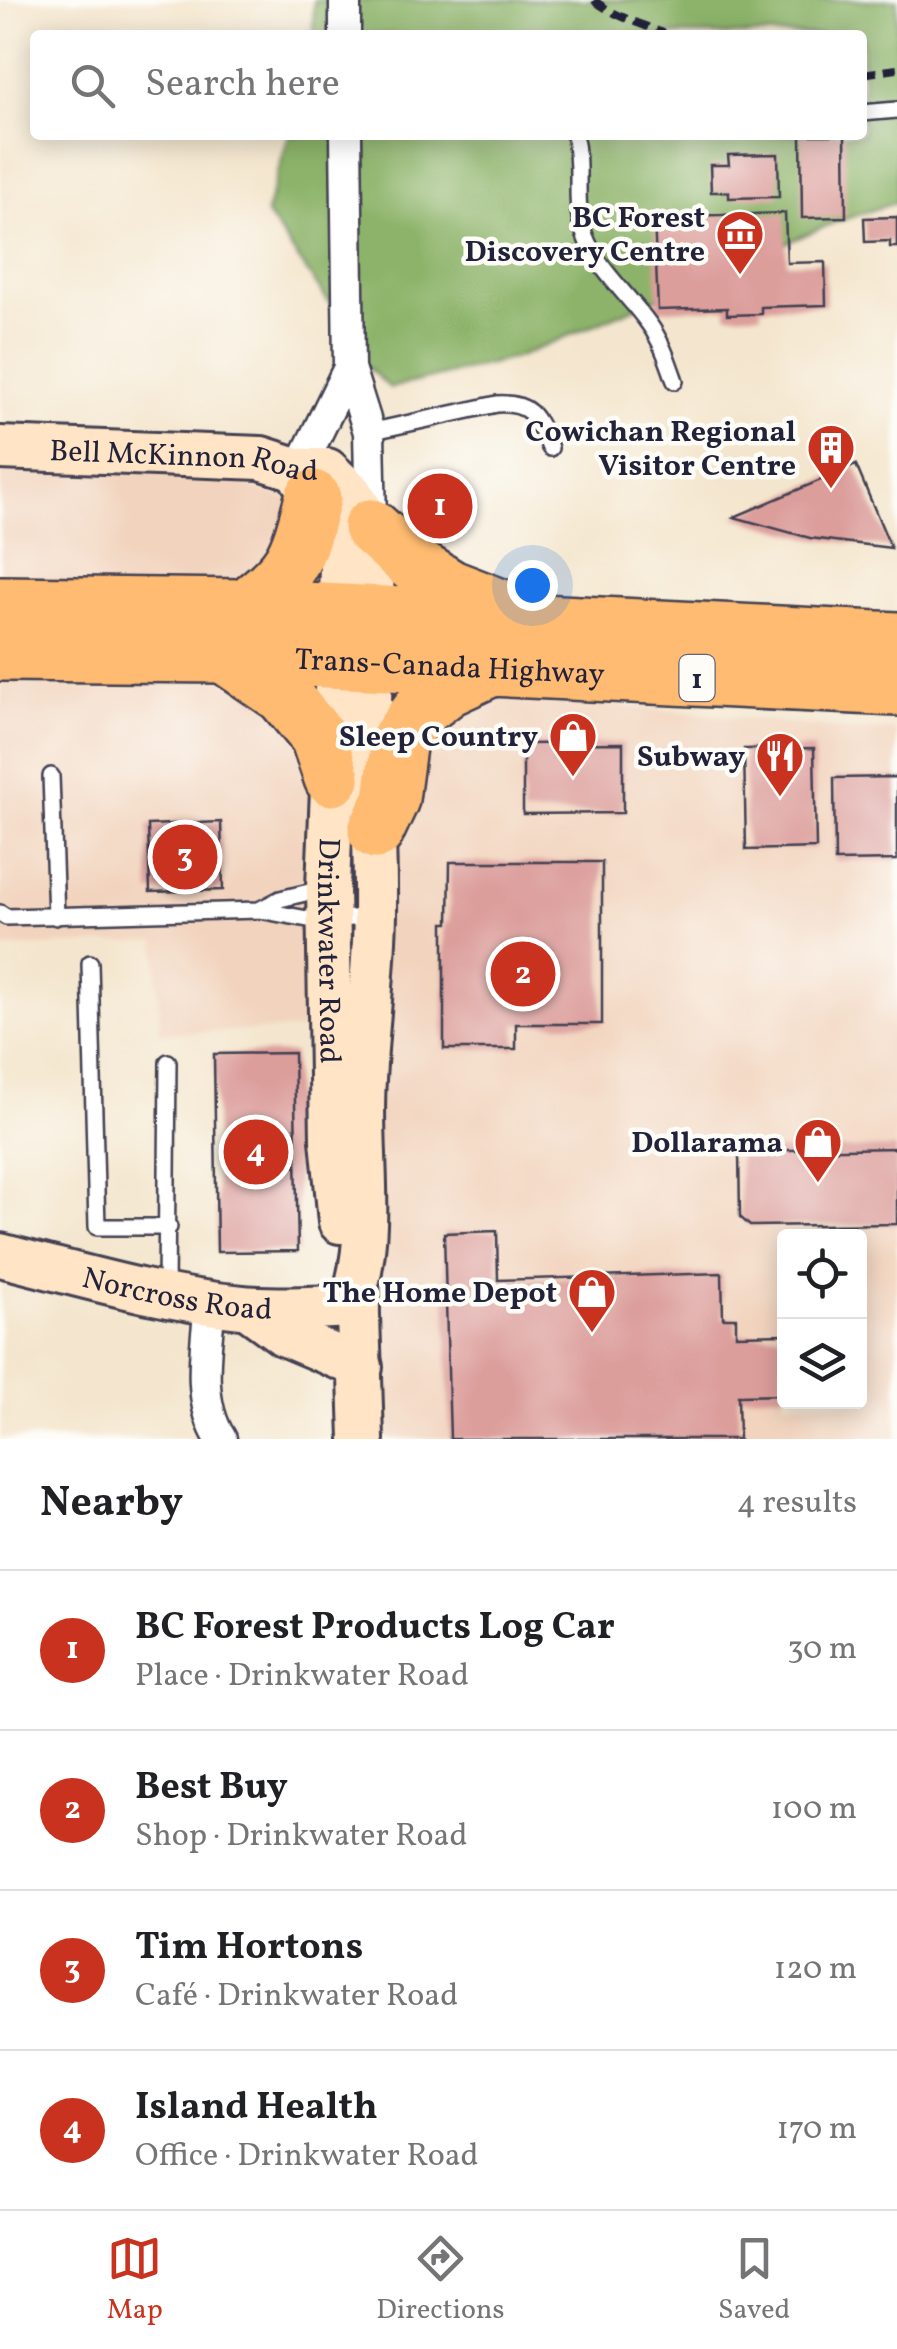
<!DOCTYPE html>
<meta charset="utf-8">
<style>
:root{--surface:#fff;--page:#f6f6f6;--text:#202124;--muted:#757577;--line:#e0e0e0;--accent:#c8321e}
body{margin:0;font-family:Vollkorn,serif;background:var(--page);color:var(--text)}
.controls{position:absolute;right:30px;bottom:30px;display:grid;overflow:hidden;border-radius:10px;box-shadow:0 5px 25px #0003}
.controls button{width:90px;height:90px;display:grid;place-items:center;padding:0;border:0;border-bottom:2px solid var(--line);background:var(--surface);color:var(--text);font:50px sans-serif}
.you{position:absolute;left:532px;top:585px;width:35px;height:35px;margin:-25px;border:8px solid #fff;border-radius:50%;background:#1a73e8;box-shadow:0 0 0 15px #1a73e833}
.badge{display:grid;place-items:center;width:65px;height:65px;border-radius:50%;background:var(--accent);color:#fff;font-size:32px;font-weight:700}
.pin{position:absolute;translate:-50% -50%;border:5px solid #fff;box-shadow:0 2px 10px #0006}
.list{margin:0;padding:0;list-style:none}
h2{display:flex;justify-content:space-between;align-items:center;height:130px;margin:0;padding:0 40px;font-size:42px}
h2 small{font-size:32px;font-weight:400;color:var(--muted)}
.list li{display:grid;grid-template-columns:65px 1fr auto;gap:30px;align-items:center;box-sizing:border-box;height:160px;padding:0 40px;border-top:2px solid var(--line)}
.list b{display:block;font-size:38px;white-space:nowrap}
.list p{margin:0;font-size:32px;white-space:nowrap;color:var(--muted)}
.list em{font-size:32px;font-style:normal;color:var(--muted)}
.icon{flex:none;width:55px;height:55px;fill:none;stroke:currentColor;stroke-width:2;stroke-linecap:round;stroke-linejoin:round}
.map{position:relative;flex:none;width:897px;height:1439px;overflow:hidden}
.search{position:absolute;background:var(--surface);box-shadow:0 5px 25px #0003;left:30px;right:30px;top:30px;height:110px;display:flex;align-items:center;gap:25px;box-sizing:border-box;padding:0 35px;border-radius:10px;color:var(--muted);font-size:38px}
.sheet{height:770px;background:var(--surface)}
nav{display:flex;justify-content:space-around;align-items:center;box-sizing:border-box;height:140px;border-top:2px solid var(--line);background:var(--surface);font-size:28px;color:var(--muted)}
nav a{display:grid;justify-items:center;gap:5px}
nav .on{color:var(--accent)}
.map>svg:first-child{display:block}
.built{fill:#f2d4be;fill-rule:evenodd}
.forest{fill:#8cb369;stroke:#576a52;stroke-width:2.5}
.building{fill:#dc9e9b}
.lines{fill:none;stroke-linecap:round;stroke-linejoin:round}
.lane-casing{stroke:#423f51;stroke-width:20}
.street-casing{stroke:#423f51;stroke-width:35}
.secondary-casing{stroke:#423f51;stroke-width:48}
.highway-casing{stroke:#423f51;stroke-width:60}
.lane{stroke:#fff;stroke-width:15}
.street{stroke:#fff;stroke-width:30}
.secondary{stroke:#ffe4c6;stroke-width:42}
.highway{stroke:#febb71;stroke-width:55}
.rail{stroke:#22223b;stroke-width:8;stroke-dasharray:15 8;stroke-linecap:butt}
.labels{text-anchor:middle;stroke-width:9;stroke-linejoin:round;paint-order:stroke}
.shield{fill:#fdfcf7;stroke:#646373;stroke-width:2.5}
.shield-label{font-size:28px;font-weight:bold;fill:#22223b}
.poi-label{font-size:30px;font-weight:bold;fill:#22223b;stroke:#fdfcf7;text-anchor:end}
.street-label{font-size:30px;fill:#22223b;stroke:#fdfcf7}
</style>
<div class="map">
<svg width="897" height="1439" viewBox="0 0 897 1439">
<rect width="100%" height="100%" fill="#fdfcf7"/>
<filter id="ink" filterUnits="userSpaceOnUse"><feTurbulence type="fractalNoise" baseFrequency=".01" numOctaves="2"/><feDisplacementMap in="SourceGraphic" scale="20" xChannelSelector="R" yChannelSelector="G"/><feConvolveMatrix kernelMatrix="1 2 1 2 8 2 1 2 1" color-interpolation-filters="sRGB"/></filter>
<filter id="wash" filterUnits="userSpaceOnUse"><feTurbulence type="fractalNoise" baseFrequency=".0048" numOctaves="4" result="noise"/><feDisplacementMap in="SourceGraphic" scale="40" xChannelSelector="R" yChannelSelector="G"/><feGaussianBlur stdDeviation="2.25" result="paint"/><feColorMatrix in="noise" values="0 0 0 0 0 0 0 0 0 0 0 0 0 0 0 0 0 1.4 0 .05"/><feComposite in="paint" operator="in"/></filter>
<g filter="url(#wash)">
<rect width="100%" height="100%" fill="#f4e6ce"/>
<!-- built -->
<path class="built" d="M0,461L208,473L310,506L366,678L853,730H897V1439H374L371,1028L160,1033L156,941L0,948ZM784,1236H860V1402H784Z"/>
<!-- forest -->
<path class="forest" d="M314,0H897V202L833,223L518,357L390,388L342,344L343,322L266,213L289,135H862V35H313Z"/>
<g id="blocks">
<!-- building -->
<path class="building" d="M801,135H845L846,217L802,218Z
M778,154L779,197L729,198V192H711L710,165H729L728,155Z
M785,213L787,263L825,262L826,305L761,307V314L727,315V308L658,310L654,217Z
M897,217V247H890V241L865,242L864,218Z
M856,465L891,548L810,538L734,517Z
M623,743V813L523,814V744Z
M814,748L816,848L746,850L744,749Z
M897,777V860L835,861L834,778Z
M221,822L223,890L150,892L148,825Z
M450,862H602V1024H516V1049H444V923H449Z
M294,1053L298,1251L217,1252L214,1054Z
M897,1148V1224L750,1226L740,1217L739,1151Z
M497,1231L498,1280L722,1273L723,1318H736V1335L784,1334V1395L738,1396L739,1439H450L444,1233Z"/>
</g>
</g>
<g filter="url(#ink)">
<use href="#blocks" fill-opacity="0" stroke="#423f51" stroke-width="2.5"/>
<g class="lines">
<!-- lane casing -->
<g class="lane-casing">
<path id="lane" d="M862,113L897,110
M574,135C584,173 570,204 588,243C602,273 630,297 649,324C662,342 668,361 675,381
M369,432L497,404C533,402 537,419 550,448
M51,776L56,917
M259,910L280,899L326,888
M0,913L6,917L259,910L313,920L374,917
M90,963L97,1227H169
M166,1292L168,1062"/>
</g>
<!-- street casing -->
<g class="street-casing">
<path id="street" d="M345,0V35
M346,135L349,368L369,432L371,524
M299,470L349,368
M210,1304C206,1347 196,1401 221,1439"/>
</g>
<!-- secondary casing -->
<g class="secondary-casing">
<g id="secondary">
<path id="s1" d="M0,448L261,458L299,470H327L351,493L371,527C375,590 370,654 370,717C371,783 376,848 375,914C374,970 367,1024 364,1080C359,1148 374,1218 357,1284L362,1439"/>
<path id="s2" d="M302,479L327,516L337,539L341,568L328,887L332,1140L340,1222"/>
<path id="s3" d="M0,1255C80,1275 160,1299 242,1307C280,1311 320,1307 358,1306"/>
<path d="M248,1308L285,1335L361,1367"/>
</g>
</g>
<!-- highway casing -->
<g class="highway-casing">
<g id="highway">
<path d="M371,527L414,565L451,588L503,608"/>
<path d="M0,604L245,607L897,640"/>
<path d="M245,607C295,570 297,558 313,498"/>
<path id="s4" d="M0,653L224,655L897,688"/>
<path d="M224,655L283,695L318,737L332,778"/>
<path d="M376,831L391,799L399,739L419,711L449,688L494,667"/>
</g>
</g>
<!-- lane -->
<use href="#lane" class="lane"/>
<!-- street -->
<use href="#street" class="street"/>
<!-- secondary -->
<use href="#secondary" class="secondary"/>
<!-- highway -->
<use href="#highway" class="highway"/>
<!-- rail -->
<path class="rail" d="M594,0C614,17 642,23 666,35
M862,74L897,69"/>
</g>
</g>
<!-- icons -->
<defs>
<g id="museum-pin" transform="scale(2.5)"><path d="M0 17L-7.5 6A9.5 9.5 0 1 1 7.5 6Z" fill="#c8321e" stroke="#fdfcf7"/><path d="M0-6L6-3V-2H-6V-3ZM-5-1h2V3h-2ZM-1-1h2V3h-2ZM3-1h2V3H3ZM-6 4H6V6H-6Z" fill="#fff"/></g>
<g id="building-pin" transform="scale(2.5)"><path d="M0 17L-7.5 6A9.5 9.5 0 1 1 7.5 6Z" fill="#c8321e" stroke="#fdfcf7"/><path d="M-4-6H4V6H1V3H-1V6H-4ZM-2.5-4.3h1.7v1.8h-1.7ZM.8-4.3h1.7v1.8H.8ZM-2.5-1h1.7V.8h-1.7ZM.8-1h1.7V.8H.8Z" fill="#fff"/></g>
<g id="shop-pin" transform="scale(2.5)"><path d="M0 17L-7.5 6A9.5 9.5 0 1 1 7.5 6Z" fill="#c8321e" stroke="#fdfcf7"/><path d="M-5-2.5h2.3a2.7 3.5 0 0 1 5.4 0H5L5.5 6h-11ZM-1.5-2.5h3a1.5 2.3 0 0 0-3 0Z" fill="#fff"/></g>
<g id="restaurant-pin" transform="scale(2.5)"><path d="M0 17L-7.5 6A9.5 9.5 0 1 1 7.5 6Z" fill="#c8321e" stroke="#fdfcf7"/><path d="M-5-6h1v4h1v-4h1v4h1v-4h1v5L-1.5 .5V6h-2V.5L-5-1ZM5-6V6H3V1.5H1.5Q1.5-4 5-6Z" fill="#fff"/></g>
</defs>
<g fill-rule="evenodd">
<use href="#museum-pin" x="740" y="234"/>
<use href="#building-pin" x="831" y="448"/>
<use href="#shop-pin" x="573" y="736"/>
<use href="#restaurant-pin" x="780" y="756"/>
<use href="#shop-pin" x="818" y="1142"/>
<use href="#shop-pin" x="592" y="1292"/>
</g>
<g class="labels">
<!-- shield labels -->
<rect class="shield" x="679.5" y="655" width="35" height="46" rx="8"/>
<g class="shield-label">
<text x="697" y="688">1</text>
</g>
<!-- poi labels -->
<g class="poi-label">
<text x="705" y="227">BC Forest<tspan x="705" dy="34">Discovery Centre</tspan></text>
<text x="796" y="441">Cowichan Regional<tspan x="796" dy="34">Visitor Centre</tspan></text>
<text x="538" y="746">Sleep Country</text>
<text x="745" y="766">Subway</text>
<text x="783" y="1152">Dollarama</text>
<text x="557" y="1302">The Home Depot</text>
</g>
<!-- street labels -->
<g class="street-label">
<text dy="10" stroke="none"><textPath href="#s1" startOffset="185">Bell McKinnon Road</textPath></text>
<text dy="10" stroke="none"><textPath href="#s4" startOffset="450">Trans-Canada Highway</textPath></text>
<text dy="10" stroke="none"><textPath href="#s2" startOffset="482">Drinkwater Road</textPath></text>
<text dy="10" stroke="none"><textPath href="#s3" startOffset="182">Norcross Road</textPath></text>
</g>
</g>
</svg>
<div class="controls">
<button><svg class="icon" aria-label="locate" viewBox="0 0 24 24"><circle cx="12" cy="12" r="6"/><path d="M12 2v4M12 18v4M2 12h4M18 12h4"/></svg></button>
<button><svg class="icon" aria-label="layers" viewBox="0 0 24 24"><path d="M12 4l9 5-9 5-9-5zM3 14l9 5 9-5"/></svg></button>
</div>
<div class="you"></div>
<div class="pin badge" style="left:440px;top:506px">1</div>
<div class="pin badge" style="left:523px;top:974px">2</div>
<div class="pin badge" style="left:185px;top:857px">3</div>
<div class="pin badge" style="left:256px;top:1152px">4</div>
<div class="search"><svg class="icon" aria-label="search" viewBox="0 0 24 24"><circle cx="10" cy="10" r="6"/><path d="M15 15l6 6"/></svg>Search here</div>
</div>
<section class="sheet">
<h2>Nearby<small>4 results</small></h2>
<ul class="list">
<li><span class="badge">1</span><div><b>BC Forest Products Log Car</b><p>Place · Drinkwater Road</p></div><em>30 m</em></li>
<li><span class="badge">2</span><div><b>Best Buy</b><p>Shop · Drinkwater Road</p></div><em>100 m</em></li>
<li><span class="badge">3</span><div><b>Tim Hortons</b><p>Café · Drinkwater Road</p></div><em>120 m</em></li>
<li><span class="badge">4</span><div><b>Island Health</b><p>Office · Drinkwater Road</p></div><em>170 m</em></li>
</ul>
</section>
<nav>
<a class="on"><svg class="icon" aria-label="map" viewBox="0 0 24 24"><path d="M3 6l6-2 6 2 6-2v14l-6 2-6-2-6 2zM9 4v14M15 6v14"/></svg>Map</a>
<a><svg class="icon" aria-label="directions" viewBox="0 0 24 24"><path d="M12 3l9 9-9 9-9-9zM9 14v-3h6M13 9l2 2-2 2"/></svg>Directions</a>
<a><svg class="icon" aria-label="saved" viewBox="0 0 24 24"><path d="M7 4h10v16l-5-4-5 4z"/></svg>Saved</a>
</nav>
